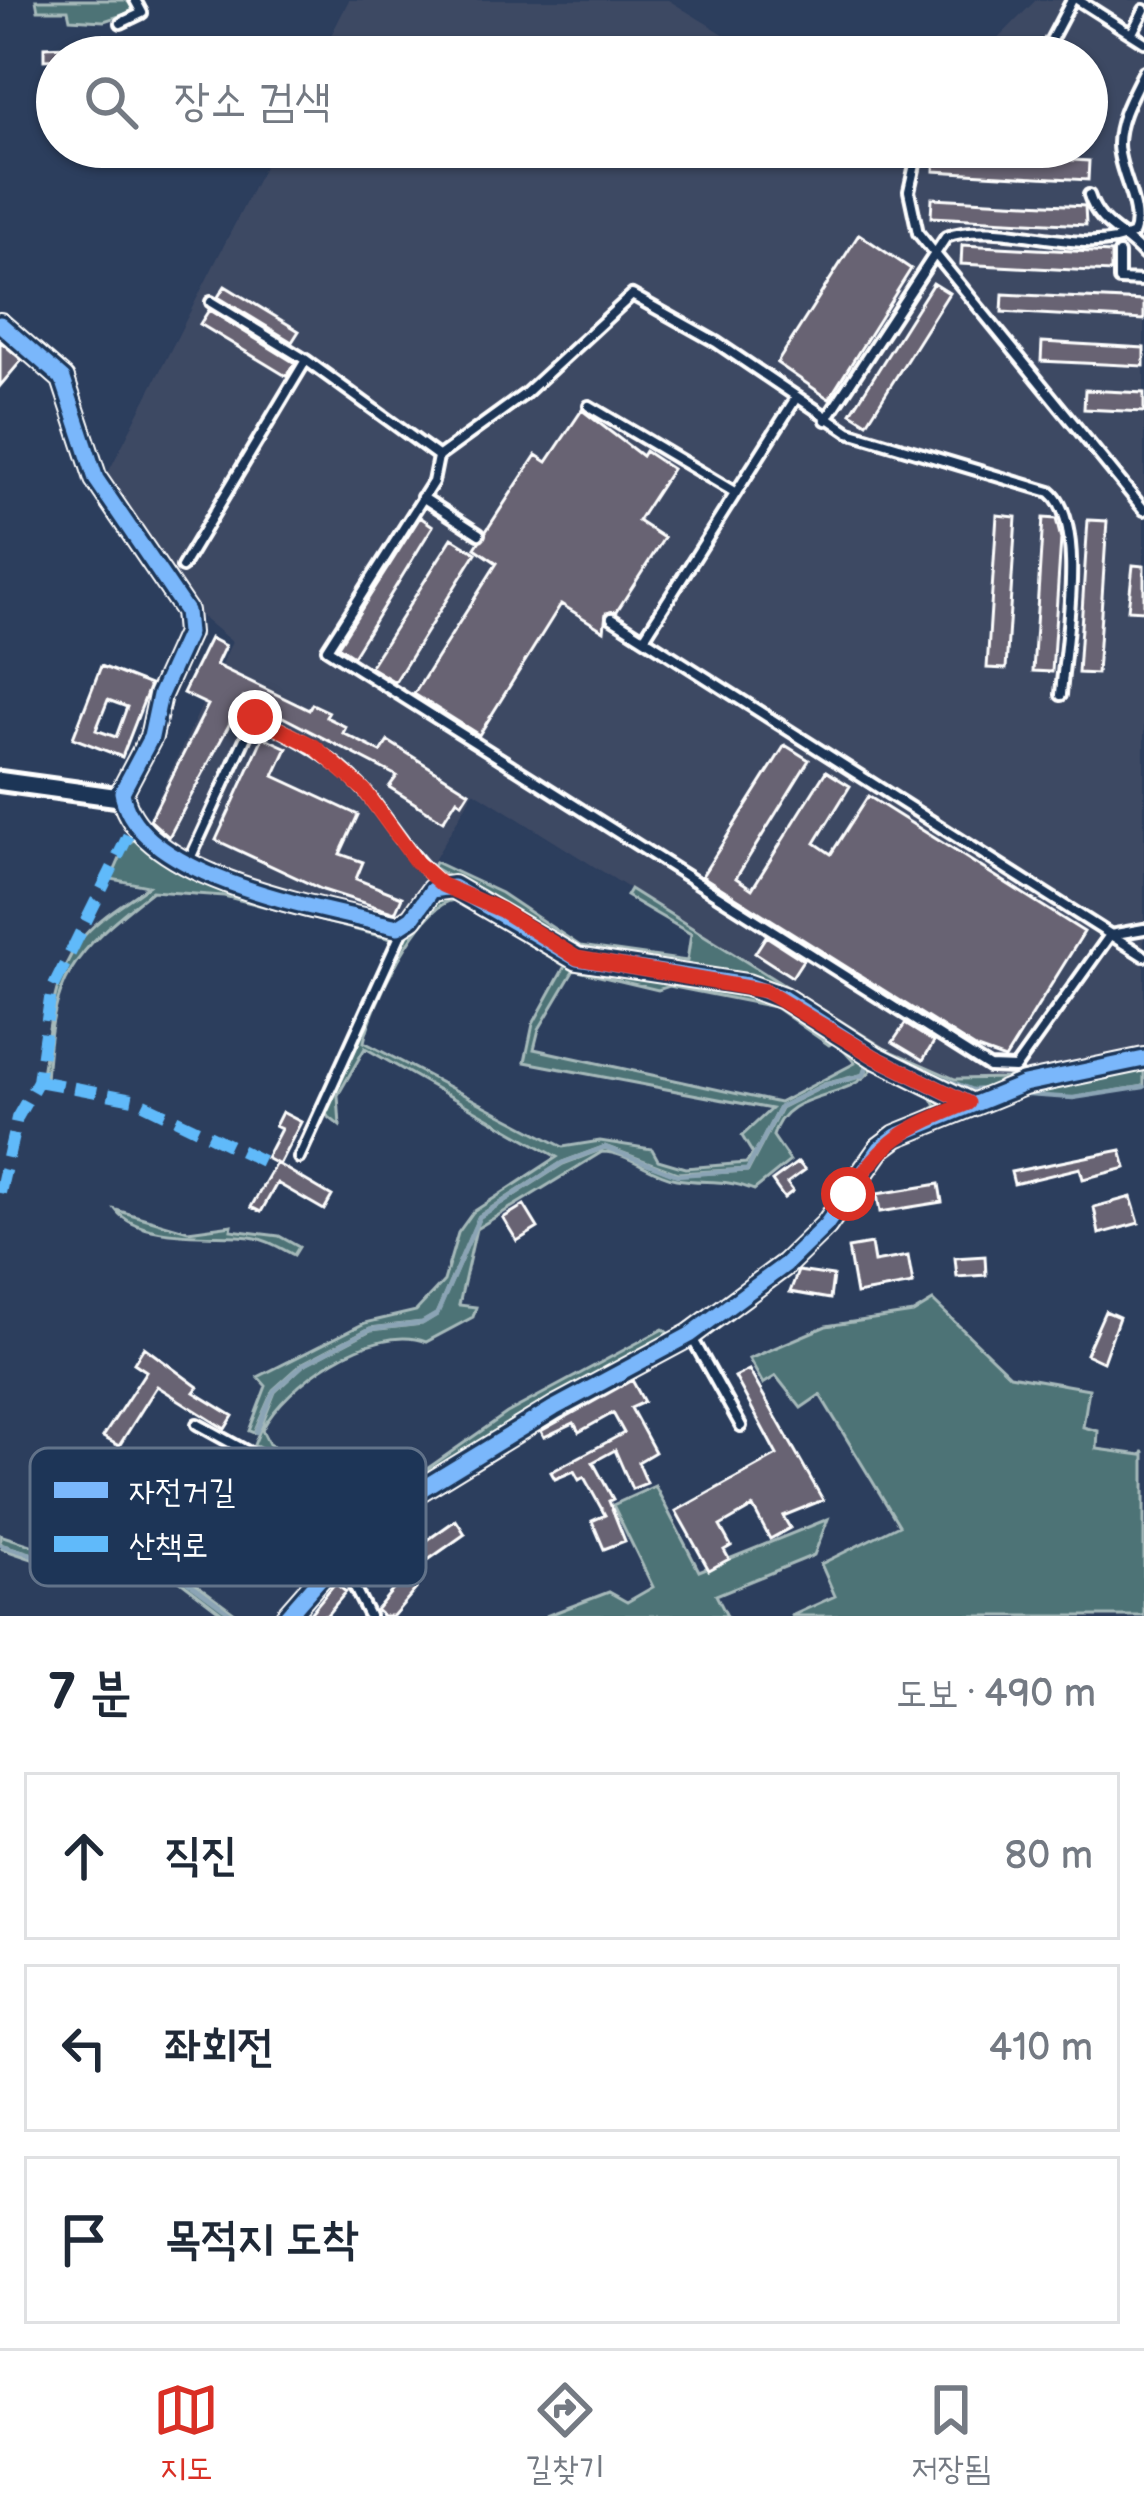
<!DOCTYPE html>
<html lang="ko">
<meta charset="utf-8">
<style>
:root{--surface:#fff;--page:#f6f6f7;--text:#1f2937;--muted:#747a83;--line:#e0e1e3;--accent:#d93025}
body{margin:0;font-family:"Balsamiq Sans","Poor Story",sans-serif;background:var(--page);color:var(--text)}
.stop{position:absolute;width:36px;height:36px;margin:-27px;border:9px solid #d93025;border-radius:50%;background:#fff}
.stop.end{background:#d93025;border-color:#fff;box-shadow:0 3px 12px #0008}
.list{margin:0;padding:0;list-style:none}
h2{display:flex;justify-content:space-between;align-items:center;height:156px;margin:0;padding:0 48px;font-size:51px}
h2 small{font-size:39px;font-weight:400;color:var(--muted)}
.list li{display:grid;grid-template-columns:78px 1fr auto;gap:36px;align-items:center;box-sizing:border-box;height:168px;margin:0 24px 24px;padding:0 24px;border:3px solid var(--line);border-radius:0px}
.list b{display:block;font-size:45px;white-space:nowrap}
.list em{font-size:39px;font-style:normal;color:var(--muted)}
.icon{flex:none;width:66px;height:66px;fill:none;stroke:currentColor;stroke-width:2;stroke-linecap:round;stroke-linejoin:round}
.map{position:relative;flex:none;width:1144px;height:1616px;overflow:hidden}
.search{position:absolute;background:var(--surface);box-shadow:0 3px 9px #0004;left:36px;right:36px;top:36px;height:132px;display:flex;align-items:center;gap:30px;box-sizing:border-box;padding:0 42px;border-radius:66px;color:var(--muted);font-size:45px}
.sheet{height:732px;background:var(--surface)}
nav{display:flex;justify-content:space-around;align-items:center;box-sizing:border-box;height:168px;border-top:3px solid var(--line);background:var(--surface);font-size:33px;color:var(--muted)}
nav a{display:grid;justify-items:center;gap:6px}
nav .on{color:var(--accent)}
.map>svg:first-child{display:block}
.built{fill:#3e4964}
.green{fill:#4d7376;stroke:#a6b9ba;stroke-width:3;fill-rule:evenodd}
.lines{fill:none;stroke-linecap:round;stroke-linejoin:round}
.stream{stroke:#8ba4b5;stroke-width:4.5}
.building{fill:#686473;stroke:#fff;stroke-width:3;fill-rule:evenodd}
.service-casing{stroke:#fff;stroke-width:16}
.minor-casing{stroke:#fff;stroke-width:26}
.service{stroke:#1d3557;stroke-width:8}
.minor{stroke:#1d3557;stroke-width:16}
.quiet{stroke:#60bafa;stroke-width:12;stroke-dasharray:24 12;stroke-linecap:butt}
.cycleway-casing{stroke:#1d3557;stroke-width:22}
.cycleway{stroke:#7ab7fb;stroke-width:15}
.route{stroke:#d93025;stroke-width:15}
.key{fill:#1d3557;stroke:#617289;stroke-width:3}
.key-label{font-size:33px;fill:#fff}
</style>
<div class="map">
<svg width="1144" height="1616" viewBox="0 0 1144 1616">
<rect width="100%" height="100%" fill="#2c3e5d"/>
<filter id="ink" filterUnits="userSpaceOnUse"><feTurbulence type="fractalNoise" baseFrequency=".00833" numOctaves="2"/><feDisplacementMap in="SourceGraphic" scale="24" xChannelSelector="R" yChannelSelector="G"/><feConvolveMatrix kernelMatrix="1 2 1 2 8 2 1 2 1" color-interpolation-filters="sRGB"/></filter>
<g filter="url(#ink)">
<!-- built -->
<path class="built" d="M349,0H668L761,57H320Z
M1036,0H1144V1050L1006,1078L955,1079L884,1048L474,791L399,921L251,886L142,832L232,642L202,617L103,483L274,147H1087V57H980Z"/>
<!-- green -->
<path class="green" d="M36,0H126L138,10L104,21L70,19L68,10H38Z
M138,837L173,856L178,870L225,889L398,933L392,939L224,896L152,891C72,953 52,976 46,1081L41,1079C50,1033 50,981 80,941C96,919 127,902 148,886L111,879L126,845Z
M435,862L501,893L580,946L687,961L691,934L626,896L630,889L884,1048L955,1079L1006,1078L1144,1053L976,1094L951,1090L771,987L580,955L433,867Z
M447,893L572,962L746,990L778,1003L867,1061L864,1074L824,1084L779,1107L747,1169L677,1173L605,1146L562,1162L479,1216L436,1314L422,1322L370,1328L303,1363L273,1390L254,1433L249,1431L266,1386L258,1377L365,1323L416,1311L444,1281L458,1233L473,1212L557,1157L365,1048L338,1095L340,1126L325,1114C346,1065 400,909 447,893ZM455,900L565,966L533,1024L525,1062L771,1109L742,1136L753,1154L746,1163L685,1168L658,1160L652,1149L600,1141L563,1147L364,1042C370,1009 420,902 455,900ZM574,970L658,990L669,986L775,1007L829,1045L835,1041L855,1063L779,1103L534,1049L539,1029Z
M869,1061L933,1093L941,1105L909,1123L840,1191L874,1143L936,1106L929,1093L873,1068C848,1103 786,1087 773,1136L790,1161L754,1190C727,1178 704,1184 676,1179C649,1174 628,1152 602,1152L476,1229L459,1305L476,1307L473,1317L426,1342C373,1322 286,1384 262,1430L269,1444L367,1505L254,1445L275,1392L304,1365L371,1330L422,1324L437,1315L480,1217L563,1164L605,1148L677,1175L748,1171L781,1108L825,1086L865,1076Z
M1144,1066V1086L1072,1098L1017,1094Z
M116,1210L188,1231L232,1225L231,1230L279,1236L299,1247L294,1255C280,1248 266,1239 250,1237C213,1233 140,1242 116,1210Z
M933,1301L1010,1375L1089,1389L1083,1427L1098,1431L1097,1449L1142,1455L1144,1451V1616H791L835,1596L821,1564L899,1525L820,1395L801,1408L776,1376L763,1384L749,1359L826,1326L913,1313Z
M663,1329L670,1335L397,1498L378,1503L507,1413Z
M230,1457L237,1462L234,1467L201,1504L163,1531L146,1564L135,1569L91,1571L0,1544V1535L90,1564L123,1565L179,1504L186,1508Z
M239,1464L246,1468L226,1497L221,1494L173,1529L154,1553L239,1616H226L153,1560C126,1597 36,1560 0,1548C47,1555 97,1588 147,1566C158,1531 183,1525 206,1501C218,1489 227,1475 239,1464Z
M655,1486L699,1571L828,1519L814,1555L716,1595L727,1616H546L609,1592L627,1602L653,1587L613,1505Z"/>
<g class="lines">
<!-- stream -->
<path class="stream" d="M881,1052L972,1090L989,1089
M1014,1094L1073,1098L1144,1087
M256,1432L274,1391L304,1364L370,1329L422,1323L437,1314L479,1217L562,1163L605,1147L677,1175L747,1170L780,1107L825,1085L864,1075L868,1061
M0,1545L90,1572L136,1570L146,1565L164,1532L201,1505L238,1463
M152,1555L234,1616"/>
</g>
<!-- building -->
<path class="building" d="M96,45L97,57L44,60V47Z
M935,152L1089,161L1088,180L934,171Z
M932,198L1085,206L1086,225L931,217Z
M859,234L911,269L829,399L777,363Z
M962,245L1111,253V272L961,264Z
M933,283L949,293L867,423L851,413Z
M225,286L299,331L292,342L218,297Z
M1003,294L1144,301V320L1002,312Z
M209,310L295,363L286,376L200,324Z
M0,341L22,360L0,386Z
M1042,342L1144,348V366L1041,361Z
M1085,390L1144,393V412L1084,409Z
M582,410L642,456L645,451L672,469L638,521L664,538L617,611L606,613L604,631L561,604L479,735L414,694L497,563L475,548L536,455L547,462Z
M997,515L1016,517L1006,669L987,668Z
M420,517L433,526L353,656L338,646Z
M1043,518L1056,519L1061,539L1052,672L1033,671Z
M1088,520L1107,521L1097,674L1078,673Z
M452,538L476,553L395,682L370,667Z
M1133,565L1144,566V611L1128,610Z
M210,638L225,646L216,665L309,710L312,704L329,712L326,717L346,727L343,733L381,752L388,741L469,792L462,803L457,799L443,821L389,787L397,776L244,697L169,837L150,820L208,705L183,693Z
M101,666L150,685L122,757L73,738ZM108,700L127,707L116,737L96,730Z
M263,737L287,748L274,776L358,815L340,854L363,862L356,879L402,897L395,913L323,890L216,840Z
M785,745L809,760L736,878L752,889L826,771L850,786L815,843L831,854L868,796L1084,932L1005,1059L977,1049L702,876Z
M766,936L803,960L792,977L755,953Z
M905,1024L934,1042L923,1060L893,1042Z
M282,1112L301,1122L279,1165L266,1158L281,1129L275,1126Z
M1121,1150L1126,1168L1083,1179L1080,1168L1014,1184L1011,1172Z
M798,1162L805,1170L787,1183L793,1191L784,1198L772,1181Z
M276,1163L332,1196L324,1210L277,1183L261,1212L251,1207Z
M939,1184L942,1202L880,1212L877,1194Z
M1131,1197L1139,1223L1099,1234L1094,1207Z
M524,1205L538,1228L517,1241L503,1218Z
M871,1244L874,1262L908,1256L913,1284L856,1294L848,1248Z
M985,1256L986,1275L957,1277L955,1258Z
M798,1271L833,1276L830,1299L790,1292Z
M1105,1311L1119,1317L1103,1362L1086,1354Z
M144,1347L198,1387L194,1392L233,1416L225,1429L157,1386L119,1446L103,1437L146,1371L134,1363Z
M749,1370L823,1500L783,1516L790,1528L770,1539L753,1507L720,1526L731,1546L724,1550L729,1559L709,1570L676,1511L777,1455L735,1377Z
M632,1380L644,1402L631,1408L655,1452L638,1462L647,1483L632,1489L615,1450L593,1462L613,1499L609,1501L625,1541L604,1549L592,1521L605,1515L584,1477L579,1480L574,1471L555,1479L551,1472L624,1433L613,1413L579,1432L574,1423L544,1437L541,1431Z
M456,1520L465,1534L428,1560L419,1546Z
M403,1578L416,1589L393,1616H383L376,1610Z
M335,1583L346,1592L326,1616H308Z"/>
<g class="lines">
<!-- service casing -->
<g class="service-casing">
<path id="service" d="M1078,0L1144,42
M121,23L142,13L135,0
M1133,31L1144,10
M1042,57L1072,0
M919,147L909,191L918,233L1144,510
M1089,195C1099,227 1124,232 1144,255
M1119,254V280L1144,281
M211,302L306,360L438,456
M589,406L736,493
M826,420L946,237C999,217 1084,259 1133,234C1144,210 1118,172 1118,144C1118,118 1133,94 1144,71
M422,497L479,534
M182,567L306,360
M612,618L1144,956
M644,638L796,398
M1061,695C1064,647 1088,523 1050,492L849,432L716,342L632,295L525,394L438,457L433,482L327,649L989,1067L1015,1068L1110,935L1144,929
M188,863L255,717C300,739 346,763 376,805C397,833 414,860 441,884
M299,1158L405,925
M691,1336L741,1426
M197,1424L370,1519
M339,1557L369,1616"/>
</g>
<!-- minor casing -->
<g class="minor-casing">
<path id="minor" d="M0,324L63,379L96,479L186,611L188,633L160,695L151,737L122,792C135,879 325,909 398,927L412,918L432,890L453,887L577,959L747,985L783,998L875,1057L968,1103
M0,781L123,798
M287,1616L371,1520L554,1408L690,1335L786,1264L826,1225L880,1148L896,1136L1024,1084L1144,1059"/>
</g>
<!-- service -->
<use href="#service" class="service"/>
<!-- minor -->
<use href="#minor" class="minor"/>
<!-- quiet -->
<path class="quiet" d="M38,1081L133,1099L271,1165
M0,1193L17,1118L38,1081L51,992L133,826"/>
<!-- cycleway casing -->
<g class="cycleway-casing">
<path id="cycleway" d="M0,324L63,379L96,479L186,611L188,633L160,695L151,737L122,792C135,879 325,909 398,927L412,918L432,890L453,887L577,959L747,985L783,998L875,1057L968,1103
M287,1616L371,1520L554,1408L690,1335L786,1264L826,1225L880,1148L896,1136L1024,1084L1144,1059"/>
</g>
<!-- cycleway -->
<use href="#cycleway" class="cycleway"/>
</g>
</g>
<g class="lines" filter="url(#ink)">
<!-- route -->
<path class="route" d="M255,717L314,746L364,790L416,862L442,885L501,910L577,958L765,991L875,1057L968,1103C904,1130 888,1136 848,1194"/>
</g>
<!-- legend -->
<rect x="30" y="1448" width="396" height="138" rx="18" class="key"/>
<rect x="54" y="1482" width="54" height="16" fill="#7ab7fb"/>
<rect x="54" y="1536" width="54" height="16" fill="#60bafa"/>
<g class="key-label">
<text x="129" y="1502">자전거길</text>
<text x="129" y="1556">산책로</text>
</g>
</svg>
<div class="stop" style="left:848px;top:1194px"></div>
<div class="stop end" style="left:255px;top:717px"></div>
<div class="search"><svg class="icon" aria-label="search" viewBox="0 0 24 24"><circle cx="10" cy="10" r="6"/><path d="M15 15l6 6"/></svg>장소 검색</div>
</div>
<section class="sheet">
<h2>7 분<small>도보 · 490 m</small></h2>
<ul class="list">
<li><svg class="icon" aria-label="ahead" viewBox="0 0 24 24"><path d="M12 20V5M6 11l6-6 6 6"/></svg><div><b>직진</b></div><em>80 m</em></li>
<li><svg class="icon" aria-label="left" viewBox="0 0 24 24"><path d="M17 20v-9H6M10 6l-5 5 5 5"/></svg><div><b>좌회전</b></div><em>410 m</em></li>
<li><svg class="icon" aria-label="arrive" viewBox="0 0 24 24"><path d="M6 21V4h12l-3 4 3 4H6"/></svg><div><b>목적지 도착</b></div></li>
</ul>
</section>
<nav>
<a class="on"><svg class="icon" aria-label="map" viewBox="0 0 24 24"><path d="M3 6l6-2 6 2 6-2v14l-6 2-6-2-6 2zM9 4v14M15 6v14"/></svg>지도</a>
<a><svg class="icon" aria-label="directions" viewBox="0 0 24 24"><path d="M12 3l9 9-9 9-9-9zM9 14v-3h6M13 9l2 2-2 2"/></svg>길찾기</a>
<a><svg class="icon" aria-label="saved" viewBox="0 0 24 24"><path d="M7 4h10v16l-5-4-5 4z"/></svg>저장됨</a>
</nav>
